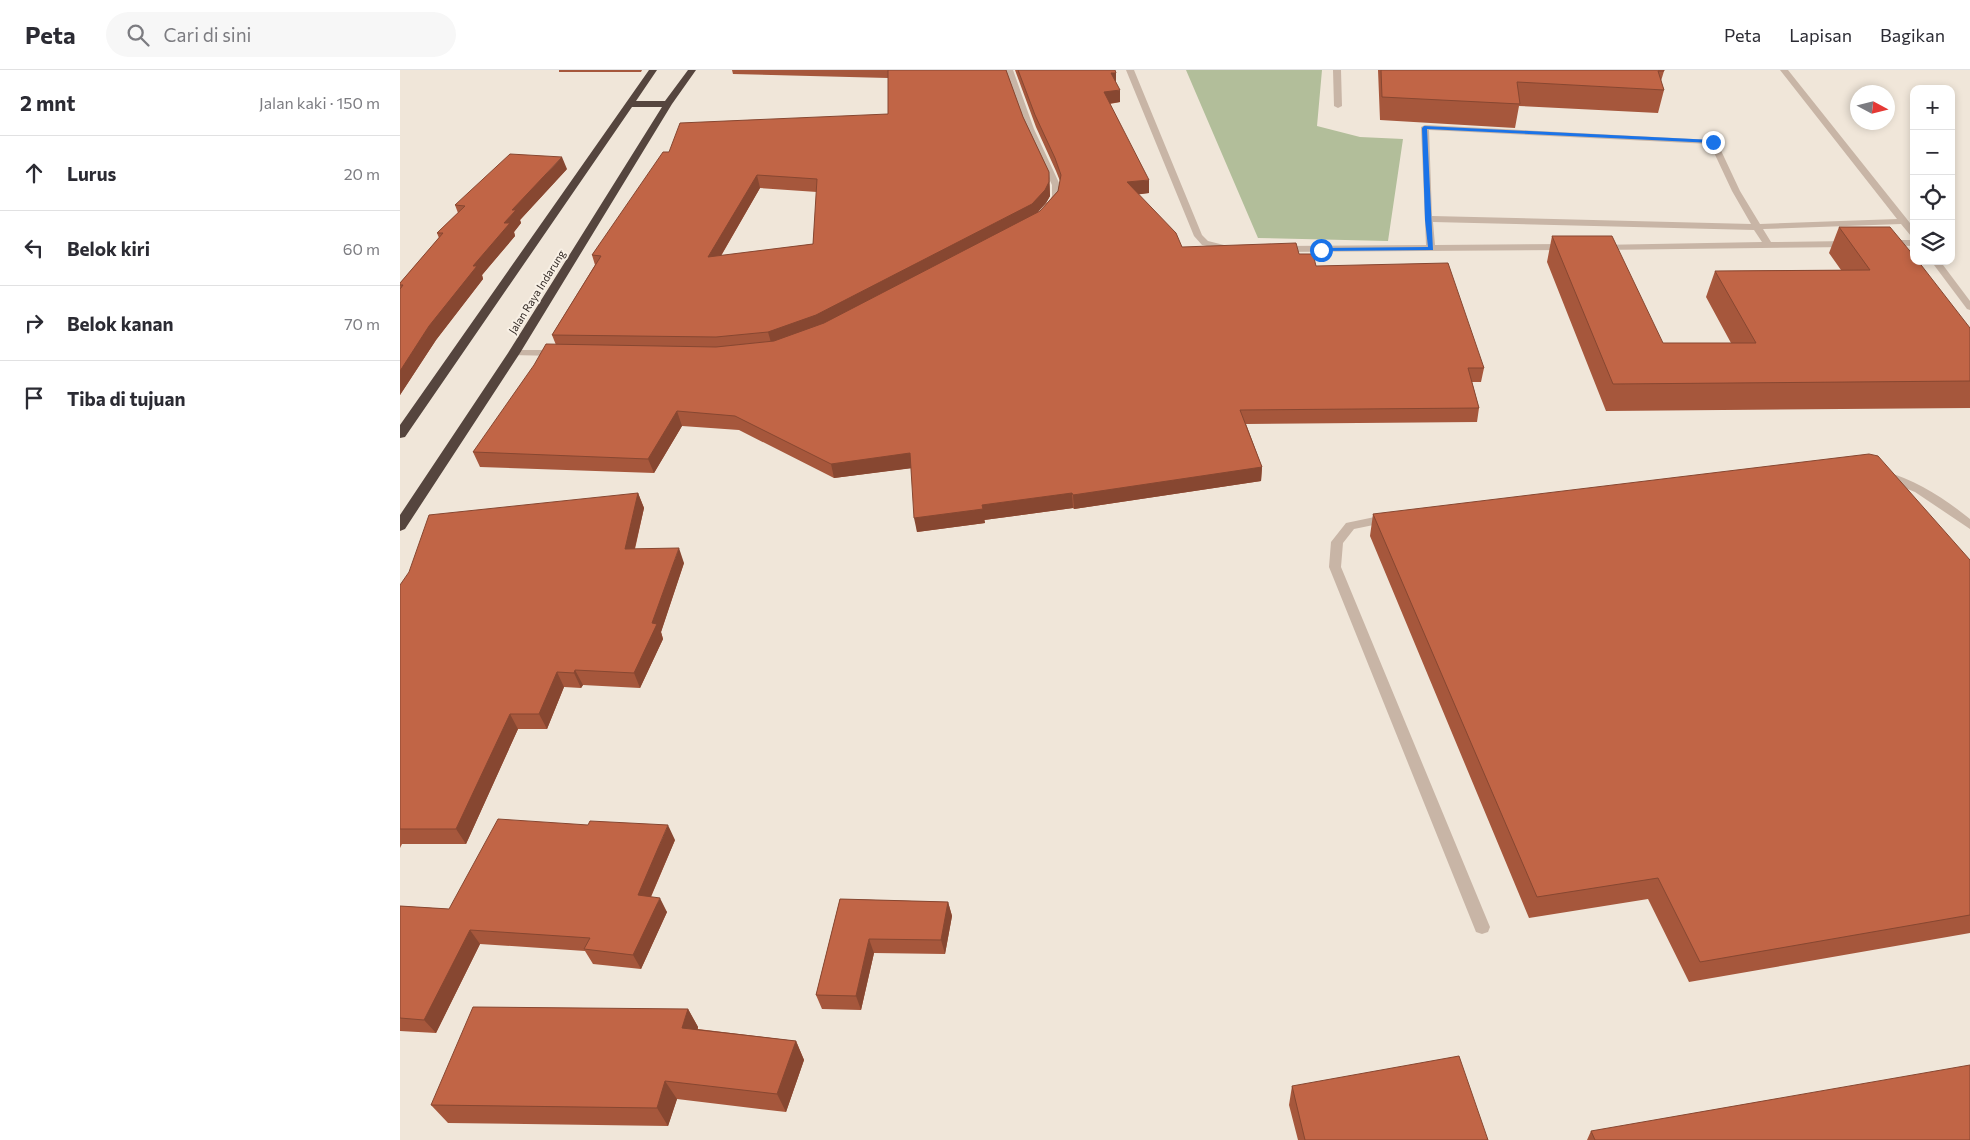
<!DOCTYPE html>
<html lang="id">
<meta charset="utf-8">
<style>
:root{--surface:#fff;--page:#f7f7f7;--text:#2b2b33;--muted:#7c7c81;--line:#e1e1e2}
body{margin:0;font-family:Commissioner,sans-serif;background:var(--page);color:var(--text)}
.controls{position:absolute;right:15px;top:15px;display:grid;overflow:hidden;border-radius:10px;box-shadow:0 2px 8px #0003}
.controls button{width:45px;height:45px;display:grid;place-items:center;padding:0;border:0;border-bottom:1px solid var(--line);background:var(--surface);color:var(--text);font:25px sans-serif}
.compass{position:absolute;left:1450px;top:15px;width:45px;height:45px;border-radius:50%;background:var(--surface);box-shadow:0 2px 8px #0003;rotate:97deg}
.stop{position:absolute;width:15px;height:15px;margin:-11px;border:4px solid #1a73e8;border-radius:50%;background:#fff}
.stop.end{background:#1a73e8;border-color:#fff;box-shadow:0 1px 5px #0008}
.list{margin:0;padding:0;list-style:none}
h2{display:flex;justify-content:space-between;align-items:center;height:65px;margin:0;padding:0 20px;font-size:21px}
h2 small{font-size:16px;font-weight:400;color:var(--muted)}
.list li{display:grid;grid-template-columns:32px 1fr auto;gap:15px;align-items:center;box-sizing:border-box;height:75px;padding:0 20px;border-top:1px solid var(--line)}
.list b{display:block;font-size:19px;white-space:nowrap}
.list em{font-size:16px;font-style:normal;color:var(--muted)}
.icon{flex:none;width:28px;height:28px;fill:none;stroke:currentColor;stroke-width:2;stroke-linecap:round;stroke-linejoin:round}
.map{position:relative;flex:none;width:1570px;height:1070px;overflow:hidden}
header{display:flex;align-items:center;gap:30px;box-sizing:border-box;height:70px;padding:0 25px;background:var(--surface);border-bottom:1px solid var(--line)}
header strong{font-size:24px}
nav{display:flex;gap:28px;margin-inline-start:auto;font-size:18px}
.search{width:350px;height:45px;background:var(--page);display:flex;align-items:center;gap:12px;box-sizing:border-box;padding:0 18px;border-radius:28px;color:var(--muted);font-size:19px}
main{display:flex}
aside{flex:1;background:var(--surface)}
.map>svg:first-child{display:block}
.green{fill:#b2be9a}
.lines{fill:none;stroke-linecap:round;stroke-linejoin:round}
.minor{fill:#c8b5a6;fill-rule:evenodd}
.highway{fill:#55453e;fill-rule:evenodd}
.wall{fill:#a6573c;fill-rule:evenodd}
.shaded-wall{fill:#874731}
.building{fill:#c16546;stroke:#874731;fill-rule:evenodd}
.route{fill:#1a73e8}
.labels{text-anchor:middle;stroke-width:4;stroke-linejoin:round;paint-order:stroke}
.far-street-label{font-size:11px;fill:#342b27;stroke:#f8f0e5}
</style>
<header>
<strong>Peta</strong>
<div class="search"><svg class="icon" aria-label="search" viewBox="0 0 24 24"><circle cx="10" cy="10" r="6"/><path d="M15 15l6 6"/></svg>Cari di sini</div>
<nav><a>Peta</a><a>Lapisan</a><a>Bagikan</a></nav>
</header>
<main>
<aside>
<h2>2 mnt<small>Jalan kaki · 150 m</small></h2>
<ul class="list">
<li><svg class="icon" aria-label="ahead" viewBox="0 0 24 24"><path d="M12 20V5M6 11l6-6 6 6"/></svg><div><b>Lurus</b></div><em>20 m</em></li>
<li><svg class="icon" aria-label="left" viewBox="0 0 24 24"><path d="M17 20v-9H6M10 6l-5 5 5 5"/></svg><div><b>Belok kiri</b></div><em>60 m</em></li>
<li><svg class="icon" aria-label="right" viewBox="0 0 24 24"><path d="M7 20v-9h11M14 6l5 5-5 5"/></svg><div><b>Belok kanan</b></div><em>70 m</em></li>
<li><svg class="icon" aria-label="arrive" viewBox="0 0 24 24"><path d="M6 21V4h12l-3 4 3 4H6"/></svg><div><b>Tiba di tujuan</b></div></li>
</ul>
</aside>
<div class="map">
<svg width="1570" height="1070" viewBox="0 0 1570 1070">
<rect width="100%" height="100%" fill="#f0e6d9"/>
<!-- green -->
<path class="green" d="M786,0H922L917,56L960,67L1003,69L988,171L858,168Z"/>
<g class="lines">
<!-- minor -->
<path class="minor" d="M605,0H613L634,59L660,115V126L654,139L647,137L652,126V115L626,59Z
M726,0H734L802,165L808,171L832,177V181L802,175L794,166Z
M933,0H941L942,36L938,38L934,36Z
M1380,0H1388L1514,158V167L1511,166L1501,154L1363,159L1371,172L1449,171L1454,174L1449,177L1201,180L1198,179V175L1362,172L1354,160L1033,152L1035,175L1166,174L1171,177L1166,180L881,182L876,179L881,176L1026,175L1021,57L1025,55L1313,70L1317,72L1340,121L1360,154L1497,149ZM1029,60L1310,74L1332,121L1351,154L1032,146Z
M1486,170H1514V176L1483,175L1481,173Z
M1531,191H1540L1570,231V240L1567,239Z
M114,280H158L163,283L158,286L110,285V281Z
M1484,401C1516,410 1544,428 1570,449V459L1515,422L1480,408L1478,405L1480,402Z
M989,444L995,448L993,451L954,459L943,473L941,497L1090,857L1088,862L1082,864L1076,862L1074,857L929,497L931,472L946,453Z"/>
<!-- highway -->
<path class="highway" d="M249,0H257L236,31H265L288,0H296L272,34L120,283L5,459L0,461V445L108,283L262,37H232L5,367L0,368V355Z"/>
</g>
<!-- wall -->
<path class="wall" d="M159,0H242L241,2H159Z
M332,0H606L623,47L649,102L650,126L646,133L637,143L640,141L658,121L660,111L656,101L636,57L615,0H715L716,13L720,32L710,34L749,123L738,124L782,177L899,184L916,196L1084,298L1081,312H1072L1079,338L1077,352L846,354L862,397L861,411L674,439L673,438L584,450L585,453L517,462L511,398L434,408L339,360L282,356L254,403L80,397L73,382L156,275L152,265L195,195L192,185L269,82L488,44V8L333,4ZM360,118L417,122L413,174L321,186Z
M978,0H1264V1L1261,11L1264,20L1258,43L1119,36L1115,58L980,50Z
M167,99L120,150L121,153L114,162L115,166L82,205L83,209L36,270L0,325V213L39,168L37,163L58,143L55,135Z
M1439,157L1570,258V338L1206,341L1147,192L1152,166L1263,273H1331L1306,227L1315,201L1441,200L1429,183Z
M238,423L244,438L235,479L284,493L261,562L263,569L240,618L183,615L181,618L164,617L147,659H118L66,774H2L0,778V515Z
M973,444L1570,490V863L1289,912L1248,829L1129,848L970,466Z
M275,770L251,827L267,842L241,899L193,894L185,881L80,874L36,963L0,961V836L49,839Z
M440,829L548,832L552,846L545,884L474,883L461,940L422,939L416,925Z
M288,939L298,957V959L396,971L404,990L386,1042L277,1029L268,1056L48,1053L31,1035Z
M892,1016L1088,1070H898L889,1035Z
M1191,1061L1570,1070H1187Z"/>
<!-- shaded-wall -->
<path class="shaded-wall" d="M711,3H716V15Z
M720,20V32L704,34V22Z
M162,87L167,99L120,150L121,153L114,162L115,166L82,205L83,209L36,270L0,325V301L29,256L104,153L112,140Z
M649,102L650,126L646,133L633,147L419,259L372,276L368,262Z
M357,105L360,118L312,201L308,187Z
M749,110V123L727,126V112Z
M277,341L282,356L254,403L248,389Z
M510,383L513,398L434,408L431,394Z
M862,397L861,411L674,439L673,425Z
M238,423L244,438L231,494L225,479Z
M672,423L673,438L584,450L582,435Z
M583,439L585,453L517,462L514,448Z
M279,478L284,493L261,562L263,569L240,618L234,603Z
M175,600L183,615L181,618L174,603Z
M157,602L164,617L147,659L139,644Z
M110,644L118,659L66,774L56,759Z
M268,755L275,770L245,840L238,825Z
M260,828L267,842L241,899L233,885Z
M548,832L552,846L545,884L541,870Z
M70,860L80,874L36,963L24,950Z
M469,869L474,883L461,940L456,926Z
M288,939L298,957L292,976L282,958Z
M396,971L404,990L386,1042L377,1024Z
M265,1011L277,1029L268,1056L257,1038Z"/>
<!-- building -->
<path class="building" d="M488,0H606L623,47L649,102V112L645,120L632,134L416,245L368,262L316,267L152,265L201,186L192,185L263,82H269L280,53L488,44ZM357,105L417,109L413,174L308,187Z
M618,0H715L716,3H711L720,20L704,22L749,110L727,112L776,163L782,177L896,173L899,184H913L916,196L1048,193L1084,298H1068L1079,338L840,340L862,397L673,425L672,423L582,435L583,439L514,448L510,383L431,394L335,346L277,341L248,389L73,382L134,295L146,274L316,277L374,271L424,253L640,141L658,121L661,105L655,88L635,45Z
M981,0H1264V1H1258L1264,20L1117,12L1120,34L982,27Z
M110,84L162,87L112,140H116L104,153H110L73,196H77L29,256L0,301V219L3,215H0V213L43,163H37L65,136L55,135Z
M1439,157H1490L1514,186V191H1518L1570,258V311L1213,314L1152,166H1212L1263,273H1356L1315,201L1470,200Z
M1469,384L1478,386L1570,490V845L1300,892L1258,808L1137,827L973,444Z
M238,423L225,479L279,478L252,553L257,554L234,603L175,600L174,603L157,602L139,644H110L56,759H0V515L9,502L29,445Z
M98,749L188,755L190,751L268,755L238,825L260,828L233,885L184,879L190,868L70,860L24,950L0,948V836L49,839Z
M440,829L548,832L541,870L469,869L456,926L416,925Z
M73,937L288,939L282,958L396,971L377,1024L265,1011L257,1038L31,1035Z
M1059,986L1088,1070H905L892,1016Z
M1570,995V1070H1195L1191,1061Z"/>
<!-- route -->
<path class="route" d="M1024,56L1313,70L1316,72L1313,73L1027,59L1033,180L919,181L921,178L1028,177L1025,150L1022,58Z"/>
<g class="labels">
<!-- far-street labels -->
<g class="far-street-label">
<text transform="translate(137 222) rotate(-58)" y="4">Jalan Raya Indarung</text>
</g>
</g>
</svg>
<div class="controls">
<button>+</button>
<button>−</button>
<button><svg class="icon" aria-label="locate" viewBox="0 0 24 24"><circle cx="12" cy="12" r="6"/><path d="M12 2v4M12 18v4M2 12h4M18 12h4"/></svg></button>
<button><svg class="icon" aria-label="layers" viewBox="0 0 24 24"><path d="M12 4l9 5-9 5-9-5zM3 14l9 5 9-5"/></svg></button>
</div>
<svg class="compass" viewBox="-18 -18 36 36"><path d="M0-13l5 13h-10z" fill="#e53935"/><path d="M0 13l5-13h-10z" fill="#7c7c81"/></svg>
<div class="stop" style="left:921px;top:180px"></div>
<div class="stop end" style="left:1313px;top:72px"></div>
</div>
</main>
